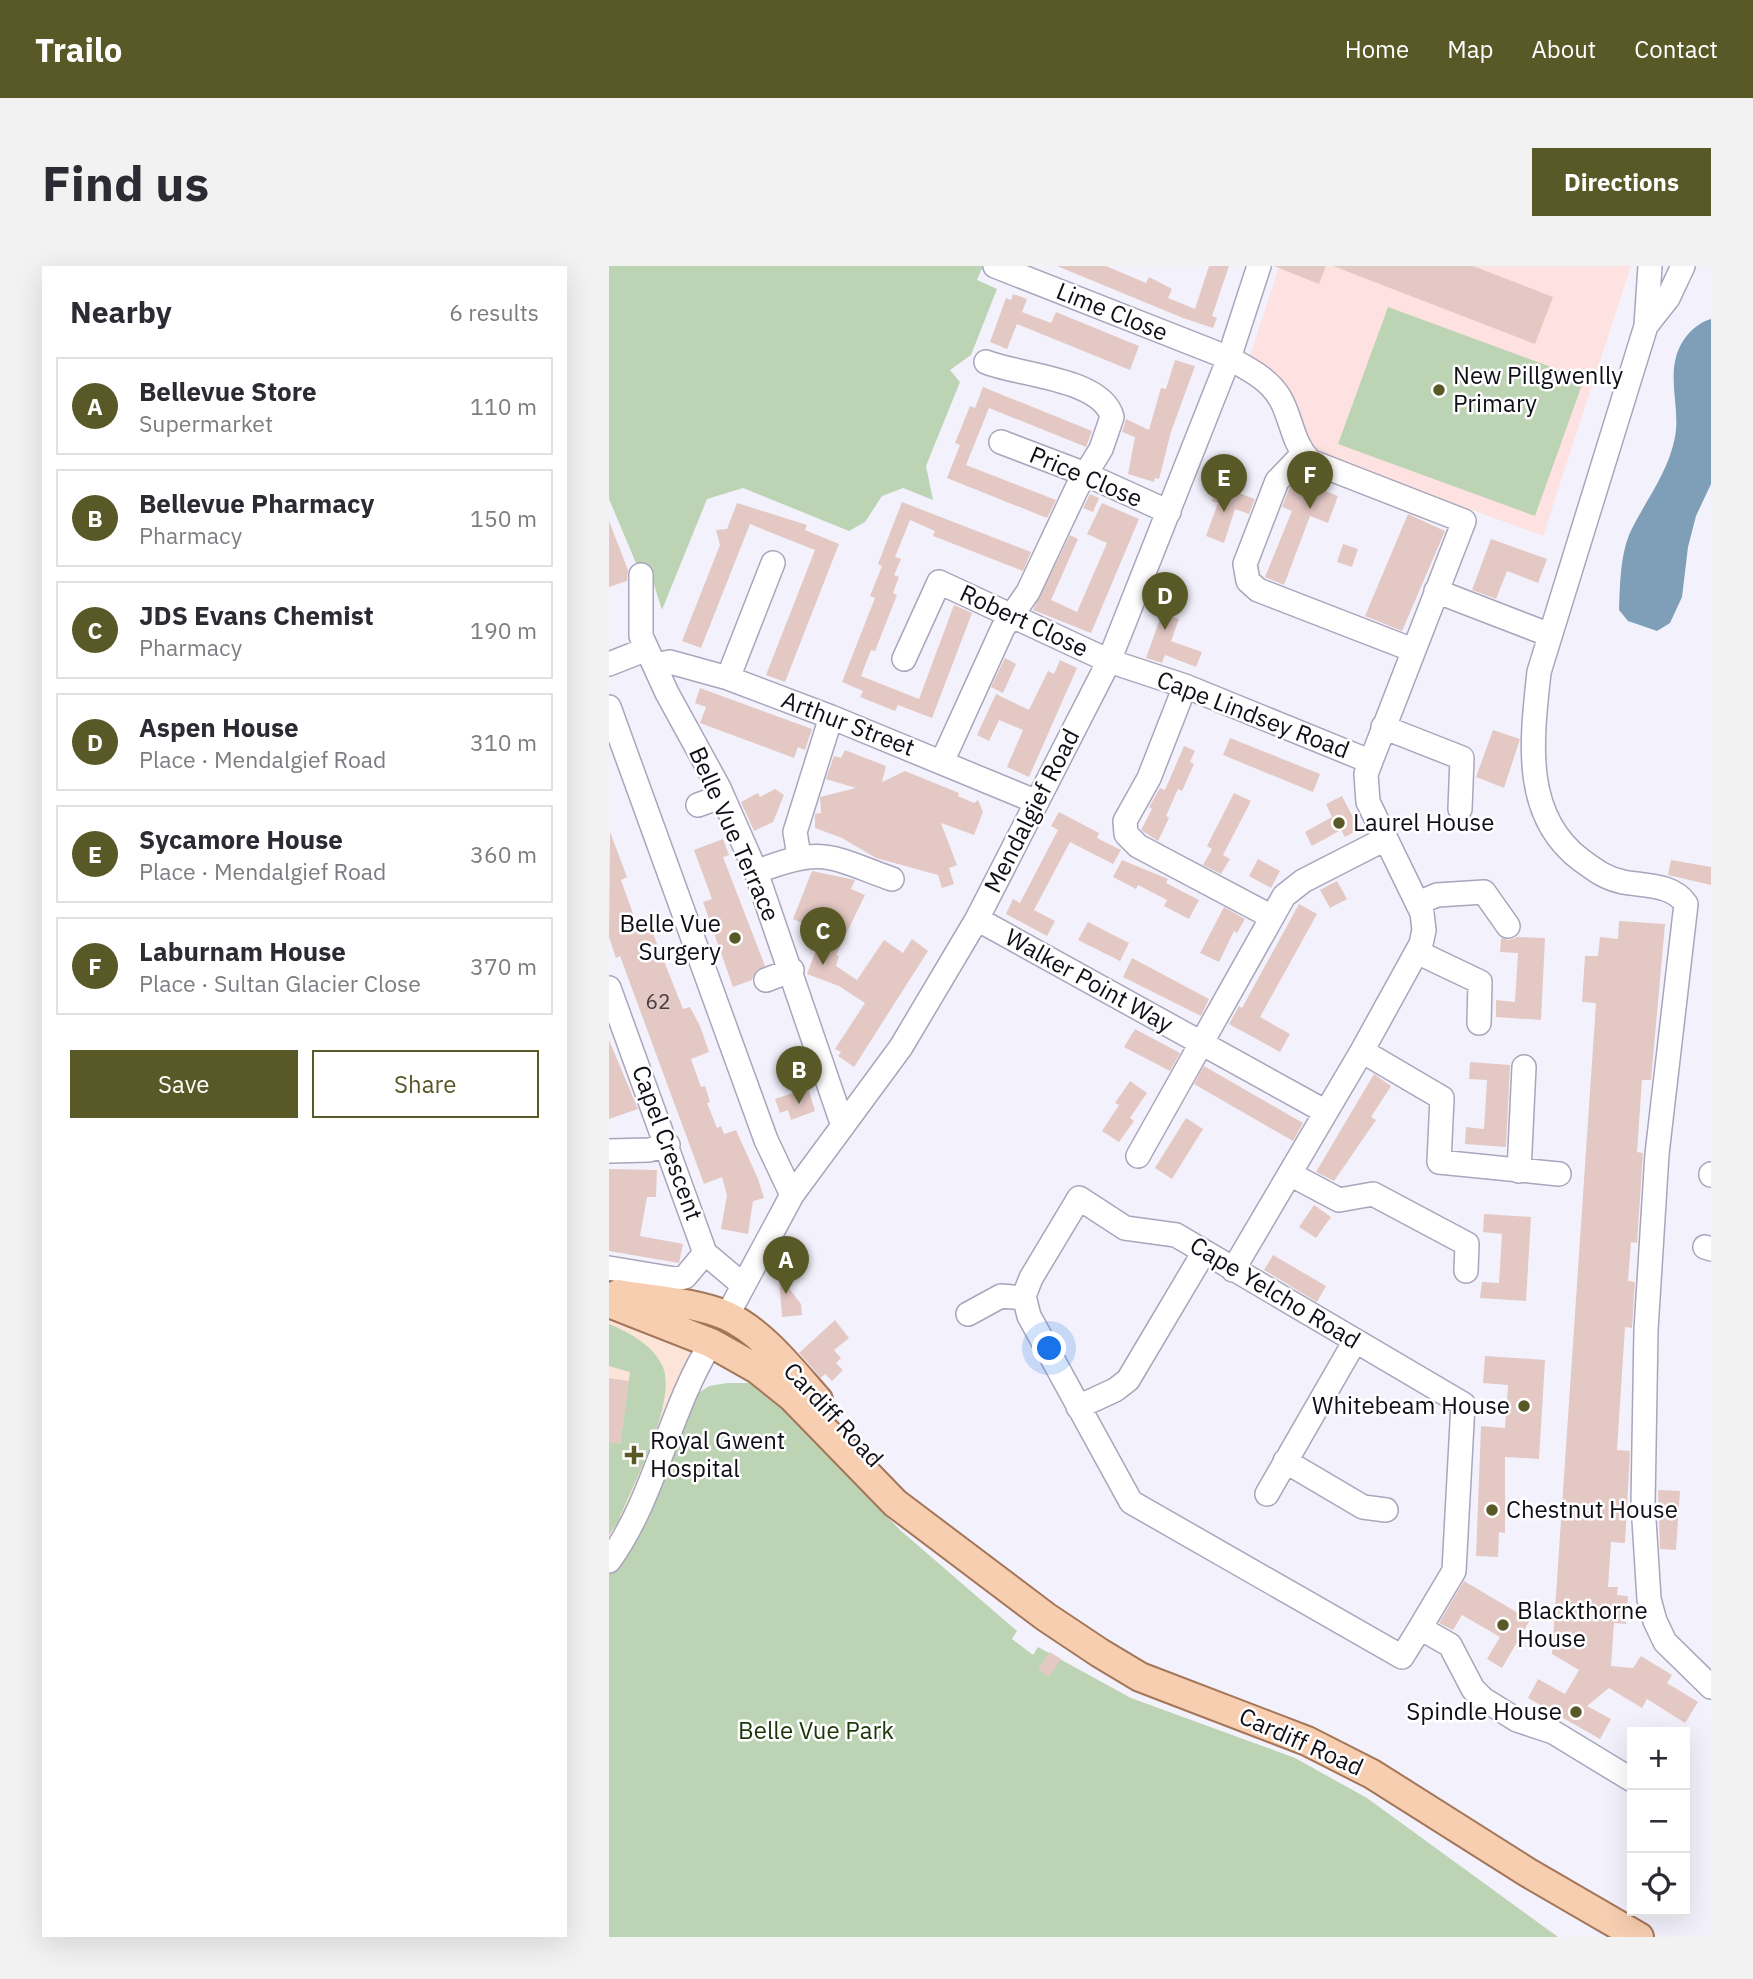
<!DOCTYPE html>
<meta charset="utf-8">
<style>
:root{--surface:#fff;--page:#f2f2f3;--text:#2b2b33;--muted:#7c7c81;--line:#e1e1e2;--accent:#585927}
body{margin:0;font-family:"IBM Plex Sans",sans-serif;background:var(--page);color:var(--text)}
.controls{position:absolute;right:21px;bottom:21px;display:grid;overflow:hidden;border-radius:0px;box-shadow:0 7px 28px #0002}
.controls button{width:63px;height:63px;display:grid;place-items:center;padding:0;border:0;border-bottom:2px solid var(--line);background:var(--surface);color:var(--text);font:35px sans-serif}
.you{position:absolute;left:441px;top:1083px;width:24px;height:24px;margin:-18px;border:5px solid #fff;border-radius:50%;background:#1a73e8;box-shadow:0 0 0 10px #1a73e833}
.badge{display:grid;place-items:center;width:46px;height:46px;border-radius:50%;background:var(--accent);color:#fff;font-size:23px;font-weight:700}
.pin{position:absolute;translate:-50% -58px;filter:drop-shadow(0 2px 4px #0008)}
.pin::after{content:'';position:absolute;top:37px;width:24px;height:21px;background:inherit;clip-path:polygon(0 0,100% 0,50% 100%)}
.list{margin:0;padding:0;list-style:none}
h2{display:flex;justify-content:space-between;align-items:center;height:91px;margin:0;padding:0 28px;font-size:30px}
h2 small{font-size:23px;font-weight:400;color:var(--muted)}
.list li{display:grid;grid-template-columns:46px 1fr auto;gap:21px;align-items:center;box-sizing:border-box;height:98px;margin:0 14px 14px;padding:0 14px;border:2px solid var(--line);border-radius:0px}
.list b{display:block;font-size:26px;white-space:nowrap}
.list p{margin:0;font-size:23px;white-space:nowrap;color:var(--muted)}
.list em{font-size:23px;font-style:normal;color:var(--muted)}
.actions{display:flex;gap:14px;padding:21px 28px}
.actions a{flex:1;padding:16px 0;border:2px solid var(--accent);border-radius:0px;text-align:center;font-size:24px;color:var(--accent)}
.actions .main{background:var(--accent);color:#fff}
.icon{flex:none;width:38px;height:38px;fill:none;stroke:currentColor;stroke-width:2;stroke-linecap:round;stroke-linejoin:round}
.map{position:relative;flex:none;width:1102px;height:1671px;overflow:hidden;border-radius:0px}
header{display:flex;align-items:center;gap:42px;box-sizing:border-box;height:98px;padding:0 35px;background:var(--accent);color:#fff}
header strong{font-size:33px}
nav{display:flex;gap:38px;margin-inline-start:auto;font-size:24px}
.intro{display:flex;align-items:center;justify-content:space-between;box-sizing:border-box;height:168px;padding:0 42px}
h1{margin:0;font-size:49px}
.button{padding:18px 32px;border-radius:0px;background:var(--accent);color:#fff;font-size:24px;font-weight:700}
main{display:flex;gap:42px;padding:0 42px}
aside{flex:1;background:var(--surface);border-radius:0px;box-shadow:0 7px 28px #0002}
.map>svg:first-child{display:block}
.education{fill:#fde2e1}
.medical{fill:#fce4d9}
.green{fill:#bdd4b4}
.water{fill:#7f9fb8}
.building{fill:#e4c8c4}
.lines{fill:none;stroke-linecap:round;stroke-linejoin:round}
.minor-casing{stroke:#a9a5bc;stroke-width:26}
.major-casing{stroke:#a37659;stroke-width:32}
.minor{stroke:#fff;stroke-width:23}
.major{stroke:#f7ceb0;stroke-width:28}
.poi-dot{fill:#585927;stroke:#fff;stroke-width:2.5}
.labels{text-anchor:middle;stroke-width:5;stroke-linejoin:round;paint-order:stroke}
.number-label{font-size:21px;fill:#453d42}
.street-label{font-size:24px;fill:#100f17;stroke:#fff}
.poi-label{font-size:24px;fill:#100f17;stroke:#fff;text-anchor:start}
.park-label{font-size:24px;fill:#1a3707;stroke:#fff}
</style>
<header>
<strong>Trailo</strong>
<nav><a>Home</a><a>Map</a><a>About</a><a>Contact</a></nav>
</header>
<div class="intro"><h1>Find us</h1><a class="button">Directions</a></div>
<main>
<aside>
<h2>Nearby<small>6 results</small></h2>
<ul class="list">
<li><span class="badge">A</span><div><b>Bellevue Store</b><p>Supermarket</p></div><em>110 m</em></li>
<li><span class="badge">B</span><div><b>Bellevue Pharmacy</b><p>Pharmacy</p></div><em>150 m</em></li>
<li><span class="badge">C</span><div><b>JDS Evans Chemist</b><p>Pharmacy</p></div><em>190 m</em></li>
<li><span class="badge">D</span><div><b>Aspen House</b><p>Place · Mendalgief Road</p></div><em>310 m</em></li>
<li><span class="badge">E</span><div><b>Sycamore House</b><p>Place · Mendalgief Road</p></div><em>360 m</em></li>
<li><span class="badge">F</span><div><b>Laburnam House</b><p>Place · Sultan Glacier Close</p></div><em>370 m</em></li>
</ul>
<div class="actions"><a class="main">Save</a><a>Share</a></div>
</aside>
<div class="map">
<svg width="1102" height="1671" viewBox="0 0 1102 1671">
<rect width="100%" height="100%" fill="#f3f2fc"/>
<!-- education -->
<path class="education" d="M670,0H1022L934,270L710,188L698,171L687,138L669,110L640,93Z"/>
<!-- medical -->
<path class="medical" d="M0,1037L102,1077L0,1295Z"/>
<!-- green -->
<path class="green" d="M0,0H374L368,14L388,23L362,89L341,104L351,116L317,200L324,234L294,222L273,230L256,256L240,265L134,222L98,233L53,344L41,306L32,309L0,233Z
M779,41L975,113L926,250L729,178Z
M0,1058C20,1066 45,1080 54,1101C68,1138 23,1219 9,1256L0,1269V1176L11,1178L21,1106L0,1100Z
M118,1117H140L162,1130L291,1264L408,1365L403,1373L424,1389L429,1381L522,1432L686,1492L758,1532L949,1671H0V1304L88,1128L100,1120Z"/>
<!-- water -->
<path class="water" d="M1102,53V218L1087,250L1079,281L1073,331L1061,357L1048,365L1019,355L1010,344C1011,319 1011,292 1020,269C1035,236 1059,208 1066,171C1071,145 1060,117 1067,91C1072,73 1085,58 1102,53Z"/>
<!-- building -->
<path class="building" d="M448,0H497L537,17L540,11L563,23L559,32L586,43L600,0H620L603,50L608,52L604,62L574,52Z
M665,0H717L710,18Z
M724,0H864L944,31L926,78Z
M404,28L418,33L413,46L442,57L447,46L530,80L521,104L408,58L398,83L381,76L397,32L402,34Z
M566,94L586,100L562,166L550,213L546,212L545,216L519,208L526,171L513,166L517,153L540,164L552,122L557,123Z
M374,121L483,165L477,181L380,142L357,199L447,234L438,252L338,212L351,179L346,177L361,140L366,142Z
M688,214L729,230L719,257L701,250L675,319L656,311L683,245L673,241L680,223Z
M608,219L646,233L640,248L626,243L615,277L597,270L609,237L603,235Z
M481,228L490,232L484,246L474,242Z
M293,236L422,286L414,305L324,270L326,265L301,254L286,291L292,293L285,309L290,311L284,327L288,329L266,385L262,384L252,410L310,433L345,339L363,347L323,452L289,439L286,445L251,431L254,425L233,416L266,332L261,330L273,300L269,298Z
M128,237L198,259L196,264L230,278L176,416L157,409L206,284L168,269L141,258L92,382L73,375L111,279L107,264L118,263Z
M493,237L530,253L482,367L424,344L461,269L469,273L442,334L468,346L498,277L478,268Z
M799,248L836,265L793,365L756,350Z
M0,255L19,304L18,315L0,321Z
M882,273L938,293L929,317L898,305L887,333L863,324Z
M734,278L749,283L743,301L728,296Z
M553,347L570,353L562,375L593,386L587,401L556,389L553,397L537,392Z
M396,392L407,398L394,427L382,421Z
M451,394L468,402L420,511L398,501L414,464L390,454L380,475L368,469L387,428L420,444L439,405L445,408Z
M91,422L203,463L196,484L189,481L185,492L91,457L97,441L86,437Z
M884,464L911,473L895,522L867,511Z
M621,472L711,508L704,526L614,489Z
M575,480L586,485L581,496L585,498L573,525L569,523L557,550L560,552L549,575L532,564L543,543L540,541L551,522L556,524Z
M236,484L277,500L273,516L296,505L350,527L349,530L365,537L369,534L374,546L365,569L332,557L348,599L340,602L345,618L333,622L329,609L267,592L233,572L206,562V548L212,547L211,531L247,522L217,513L225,490L232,492Z
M166,523L175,529L164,556L145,565L132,536L149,527L151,531Z
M625,527L642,535L614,589L621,593L612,608L594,599L603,583L598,580Z
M733,530L750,563L736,571L732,564L703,580L696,566L723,551L717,538Z
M450,546L490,567L488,572L512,584L504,598L461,576L425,644L446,655L438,670L397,648L404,633L411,637L449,564L442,560Z
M1,566L18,611L12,614L27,656L32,654L37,667L43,665L74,743L81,741L91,760L100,786L82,793L92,821L96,820L101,836L98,837L108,862L112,860L115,868L127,864L149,913L155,932L144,935L139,968L112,963L118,929L113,911L95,918L11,690L7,692L0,671Z
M114,573L120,589L114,591L156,700L147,705L143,714L124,721L94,636L103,633L85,584Z
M649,593L671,605L662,622L640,610Z
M513,594L559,613L557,617L590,634L580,653L555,640L558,634L529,619L527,623L504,611Z
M1062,594L1102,601V619L1059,609Z
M203,605L246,614L242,623L256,629L227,689L230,690L227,700L248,714L275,674L294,687L303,673L319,685L245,801L229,790L232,786L226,783L256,737L230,720L198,708L212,671L193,663L195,658L184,653Z
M728,615L738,633L721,642L711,624Z
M690,638L708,648L651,751L681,768L671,786L620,758L630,740L633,742Z
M615,641L636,653L628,667L625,665L610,696L591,687Z
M1010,655L1056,658L1042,814H1033L1028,886L1034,887L1028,977L1022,976L1019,1015L1026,1016L1023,1062L1016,1061L1008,1184L1021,1185L1016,1277L1002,1276L999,1321H1009L1008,1329L1019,1330L1017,1358L1005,1357L1002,1400L1024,1402L1032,1390L1063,1409L1058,1417L1089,1436L1076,1457L1038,1433L1033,1442L1000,1422L978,1440L1002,1453L991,1473L919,1432L929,1413L956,1428L970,1404L943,1388L987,737L973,736L976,690H989L991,671L1009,673Z
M479,656L520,677L511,695L469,674Z
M908,671L936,672L932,754L887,751V734L906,736L909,687L891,686L892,672L900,674Z
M523,692L600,733L592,750L514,711Z
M526,763L571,787L561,805L515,781Z
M0,774L29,843L0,853Z
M861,796L901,799L897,881L856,878L857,861L875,863L878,814L860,813Z
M595,800L694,857L684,875L585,818Z
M765,808L782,820L762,851L767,854L725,915L707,906Z
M521,815L538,827L521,852L525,855L510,876L493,865L510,839L506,837Z
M199,822L206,845L182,854L179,844L171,847L166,833Z
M577,852L594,863L563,913L546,902Z
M0,903L48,904L47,931H38L31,970L74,978L70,997L0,985Z
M705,939L722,951L707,972L690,961Z
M875,948L922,951L917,1035L871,1032L873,1016L890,1017L893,968L874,966Z
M664,989L717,1020L708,1036L655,1004Z
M170,1009L192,1038L193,1049L173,1051Z
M226,1054L240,1072L225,1084L232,1092L227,1097L234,1104L223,1115L216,1108L212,1112L190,1087Z
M876,1090L936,1094L930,1193L896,1191V1267L890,1266L889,1291L867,1290L872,1160L896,1162L899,1119L874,1117Z
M0,1112L20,1115L11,1178L0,1176Z
M1049,1224L1071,1225L1067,1284L1051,1283Z
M855,1315L921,1354L893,1402L878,1393L891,1371L853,1349L844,1364L830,1357Z
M441,1386L452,1393L440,1411L429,1403Z"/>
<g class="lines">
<!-- minor casing -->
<g class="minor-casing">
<path id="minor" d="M386,0L620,92C639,103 659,112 671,132C683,153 683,177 701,195L855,255L757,508L759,536L813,647L815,664L812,678L753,785L624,1004
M1041,0L1037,60L930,406C923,472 912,549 972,594C987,605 996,612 1014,616C1036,620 1064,618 1077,638L1048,888L1037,1064L1034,1238L1040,1333L1046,1355L1056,1376L1102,1421
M1037,60L1059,32L1074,0
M392,176L476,208L560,246
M694,188L668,215L636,298L639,315L649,324L804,384
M32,309V370L58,427L110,522L147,606L234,860
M827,325L941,369
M295,393L330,316L500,395L576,420L760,495
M0,398L38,383
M46,399L61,396L119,412L222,451L428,536
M119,412L164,297
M576,420L540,512L516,555L517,568L529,580L663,651
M0,441L157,874L183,929
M774,461L853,492L851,543
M333,496L394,362L419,326L468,222L492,183L503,151C493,112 407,109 377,96
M89,539L113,530
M190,590L186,566L222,451
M147,606C214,580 219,590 283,613
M809,637L828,629L875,626L899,660
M368,653L717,846
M808,686L871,716L870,757
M157,714L183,704
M0,722L96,987L134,1019
M753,785L833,832L830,896L950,908
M0,885L40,884L59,879
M529,890L675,630L694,615L776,573
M910,905L915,801
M681,908L730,934L764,928L858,978L857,1005
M1102,909V908
M1096,981L1102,983
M0,1002L66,1013L76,1011L96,987
M359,1048L392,1030L416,1032
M118,1050L183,929L292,781L368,653L500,395L620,92L650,0
M469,1141L506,1124L519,1114L595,986
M676,1195L754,1241L777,1244
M658,1228L746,1075
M0,1295C46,1232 60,1144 102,1077
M811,1362L793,1391L522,1236L420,1050L415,1030L422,1012L470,932L516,962L567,969L854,1138L845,1305L811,1362L841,1379L864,1423L874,1433L908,1454L944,1466L1023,1514"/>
</g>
<!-- major casing -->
<g class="major-casing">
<path id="major" d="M9,1028C44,1034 84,1036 116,1049C153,1065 183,1105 209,1134
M0,1037L102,1077L148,1103L183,1131L286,1237L437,1351L491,1387L531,1411L698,1475L763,1508L918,1606L1030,1671"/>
</g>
<!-- minor -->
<use href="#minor" class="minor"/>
<!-- major -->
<use href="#major" class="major"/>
</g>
<!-- markers -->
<g class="poi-dot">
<circle cx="830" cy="124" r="7"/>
<circle cx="730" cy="557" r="7"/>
<circle cx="126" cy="672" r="7"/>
<circle cx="915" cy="1140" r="7"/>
<path d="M21.5 1178.5h7v7h7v7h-7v7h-7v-7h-7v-7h7z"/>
<circle cx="883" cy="1244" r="7"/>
<circle cx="894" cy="1359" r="7"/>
<circle cx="967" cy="1446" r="7"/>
</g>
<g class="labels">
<!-- number labels -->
<g class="number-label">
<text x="49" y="743">62</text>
</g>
<!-- street labels -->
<g class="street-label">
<text transform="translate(503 46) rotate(22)" y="8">Lime Close</text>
<text transform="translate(477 211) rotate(23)" y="8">Price Close</text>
<text transform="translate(415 355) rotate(25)" y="8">Robert Close</text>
<text transform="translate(644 449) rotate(21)" y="8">Cape Lindsey Road</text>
<text transform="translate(239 458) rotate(21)" y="8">Arthur Street</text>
<text transform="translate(423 545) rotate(-63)" y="8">Mendalgief Road</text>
<text transform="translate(125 568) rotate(66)" y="8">Belle Vue Terrace</text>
<text transform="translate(480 715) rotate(29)" y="8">Walker Point Way</text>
<text transform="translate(58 877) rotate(70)" y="8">Capel Crescent</text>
<text transform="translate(666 1027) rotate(31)" y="8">Cape Yelcho Road</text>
<text transform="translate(224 1149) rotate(47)" y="8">Cardiff Road</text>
<text transform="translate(692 1476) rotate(24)" y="8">Cardiff Road</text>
</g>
<!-- poi labels -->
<g class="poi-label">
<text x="844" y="118">New Pillgwenlly<tspan x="844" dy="28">Primary</tspan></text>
<text x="744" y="565">Laurel House</text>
<text x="112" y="666" text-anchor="end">Belle Vue<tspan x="112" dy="28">Surgery</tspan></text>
<text x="901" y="1148" text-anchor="end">Whitebeam House</text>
<text x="41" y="1183">Royal Gwent<tspan x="41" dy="28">Hospital</tspan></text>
<text x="897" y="1252">Chestnut House</text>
<text x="908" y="1353">Blackthorne<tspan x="908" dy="28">House</tspan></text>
<text x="953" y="1454" text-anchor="end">Spindle House</text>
</g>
<!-- park labels -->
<g class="park-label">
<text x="207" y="1473">Belle Vue Park</text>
</g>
</g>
</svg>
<div class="controls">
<button>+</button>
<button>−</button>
<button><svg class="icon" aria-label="locate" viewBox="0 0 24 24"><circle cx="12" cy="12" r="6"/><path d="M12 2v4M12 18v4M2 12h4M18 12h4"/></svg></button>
</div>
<div class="you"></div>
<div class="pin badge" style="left:177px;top:1028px">A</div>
<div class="pin badge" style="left:190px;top:838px">B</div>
<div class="pin badge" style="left:214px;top:699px">C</div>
<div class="pin badge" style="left:556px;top:364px">D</div>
<div class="pin badge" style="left:615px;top:246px">E</div>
<div class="pin badge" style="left:701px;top:243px">F</div>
</div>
</main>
